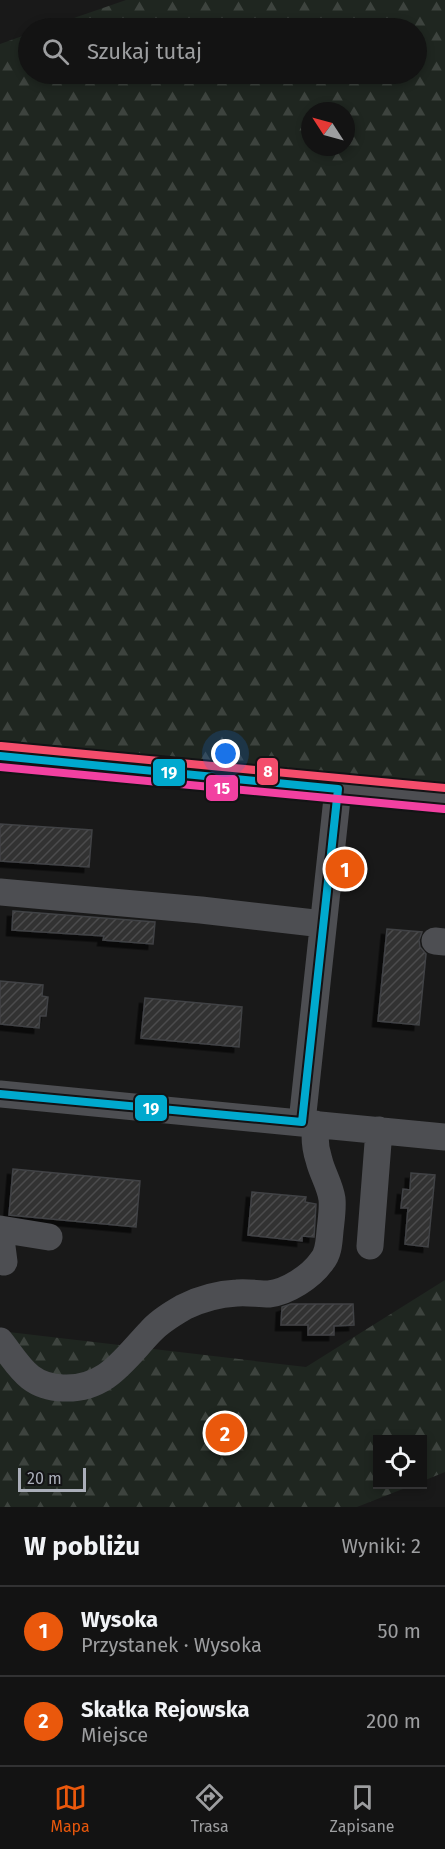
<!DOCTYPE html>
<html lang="pl">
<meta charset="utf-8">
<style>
:root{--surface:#131313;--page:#202021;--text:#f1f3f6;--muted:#9d9ea0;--line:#323233;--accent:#ea580c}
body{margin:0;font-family:"Fira Sans",sans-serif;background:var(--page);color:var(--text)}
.controls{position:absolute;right:18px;bottom:18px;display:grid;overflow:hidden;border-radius:0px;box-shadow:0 3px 9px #0003}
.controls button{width:54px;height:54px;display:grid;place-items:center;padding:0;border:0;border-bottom:2px solid var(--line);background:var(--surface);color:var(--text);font:30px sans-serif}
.compass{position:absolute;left:301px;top:102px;width:54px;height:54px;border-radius:50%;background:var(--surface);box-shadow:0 3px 9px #0003;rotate:306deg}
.scale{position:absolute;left:18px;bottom:15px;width:68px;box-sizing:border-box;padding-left:6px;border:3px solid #aaaeb9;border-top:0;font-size:16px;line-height:21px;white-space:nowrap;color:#aaaeb9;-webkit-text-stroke:4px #131315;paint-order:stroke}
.you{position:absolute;left:226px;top:754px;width:21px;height:21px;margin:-15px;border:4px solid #fff;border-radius:50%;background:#1a73e8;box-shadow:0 0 0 9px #1a73e833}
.badge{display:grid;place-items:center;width:39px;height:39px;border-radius:50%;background:var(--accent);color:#fff;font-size:20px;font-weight:700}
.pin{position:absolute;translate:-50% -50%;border:3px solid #fff;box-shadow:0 2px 6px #0006}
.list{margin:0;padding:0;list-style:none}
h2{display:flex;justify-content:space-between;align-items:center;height:78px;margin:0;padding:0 24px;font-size:26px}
h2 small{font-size:20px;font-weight:400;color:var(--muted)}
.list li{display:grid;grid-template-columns:39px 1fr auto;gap:18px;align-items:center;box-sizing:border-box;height:90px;padding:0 24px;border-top:2px solid var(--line)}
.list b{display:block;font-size:22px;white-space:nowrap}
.list p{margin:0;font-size:20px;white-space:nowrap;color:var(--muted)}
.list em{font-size:20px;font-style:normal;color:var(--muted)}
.icon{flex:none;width:33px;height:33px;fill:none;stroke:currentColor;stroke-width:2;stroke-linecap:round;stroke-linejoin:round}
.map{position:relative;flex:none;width:445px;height:1507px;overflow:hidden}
.search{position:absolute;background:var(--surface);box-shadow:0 3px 9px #0003;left:18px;right:18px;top:18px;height:66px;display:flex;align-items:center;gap:15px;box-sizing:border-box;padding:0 21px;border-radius:33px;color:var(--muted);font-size:22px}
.sheet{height:258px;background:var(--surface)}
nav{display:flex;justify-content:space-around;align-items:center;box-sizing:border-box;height:84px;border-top:2px solid var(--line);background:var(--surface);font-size:16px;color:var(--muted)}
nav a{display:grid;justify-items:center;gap:3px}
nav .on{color:var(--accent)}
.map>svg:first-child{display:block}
.forest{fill:url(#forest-firs);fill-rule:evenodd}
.building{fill:url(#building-hatch);stroke:#414245;stroke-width:1.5;filter:url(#shadow)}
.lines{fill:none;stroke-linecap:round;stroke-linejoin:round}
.minor{stroke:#4d4e52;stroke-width:27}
.bus-1-casing{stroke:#131315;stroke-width:12}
.bus-2-casing{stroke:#131315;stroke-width:12}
.bus-3-casing{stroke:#131315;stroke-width:12}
.bus-1{stroke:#00a9ce;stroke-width:8}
.bus-2{stroke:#f240a1;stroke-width:8}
.bus-3{stroke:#f44d6c;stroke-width:8}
.line-badge{stroke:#131315;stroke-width:2}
.badge-label{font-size:16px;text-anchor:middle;font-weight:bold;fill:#fff}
</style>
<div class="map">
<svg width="445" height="1507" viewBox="0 0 445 1507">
<defs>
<pattern id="forest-firs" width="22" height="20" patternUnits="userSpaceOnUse" patternTransform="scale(1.5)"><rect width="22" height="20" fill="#1f2620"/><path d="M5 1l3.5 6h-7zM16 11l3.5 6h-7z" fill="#3d433e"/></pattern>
<pattern id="building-hatch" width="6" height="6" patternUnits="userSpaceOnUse" patternTransform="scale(1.5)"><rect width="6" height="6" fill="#313131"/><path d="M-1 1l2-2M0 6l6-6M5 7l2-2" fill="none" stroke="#4c4c4d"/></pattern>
<filter id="shadow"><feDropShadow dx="-5.5" dy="5.5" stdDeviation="0" flood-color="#0009"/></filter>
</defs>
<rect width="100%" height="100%" fill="#191919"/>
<!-- forest -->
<path class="forest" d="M126,0H445V803L0,761V44L28,34V74H416V28H45ZM310,111H346V147H310Z
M445,1280V1472L423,1481L422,1440H378V1484L413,1485L357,1507H0V1331L306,1367Z"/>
<!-- building -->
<path class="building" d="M0,824L92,830L89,867L0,861Z
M13,911L155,922L153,944L103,940L104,936L12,930Z
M387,929L422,932L419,940L420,947L426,954L419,1025L378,1021Z
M0,981L43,985L42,996L48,997L46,1016H40L39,1028L0,1024Z
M145,998L242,1007L239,1047L141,1038Z
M13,1169L140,1181L136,1227L9,1215Z
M411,1173L435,1175L428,1247L405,1244L408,1208H401L403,1189L410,1190Z
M252,1192L306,1197L305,1202L316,1204L314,1237L302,1236V1241L248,1235Z
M291,1304H353L354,1325L334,1326V1335H308V1325H281L282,1307Z"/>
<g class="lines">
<!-- minor -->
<path class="minor" d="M0,756L445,799
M0,892L201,910L323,924
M435,941L445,942
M0,1094L445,1137
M302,1122L338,789
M0,1229L49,1237
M0,1231L4,1262
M370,1246L379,1130
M0,1341C19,1365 28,1387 63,1388C106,1390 124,1359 151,1331C160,1321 172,1314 184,1307C200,1299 219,1294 237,1293C247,1292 258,1294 269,1294C287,1292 311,1277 322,1261C329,1253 329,1241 330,1231C331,1221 333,1209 332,1199C330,1185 322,1173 319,1160C315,1148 314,1137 316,1124"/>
<!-- bus-1 casing -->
<g class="bus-1-casing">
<path id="bus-1" d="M0,756L338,789
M0,1094L302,1122
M302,1122L338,789"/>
</g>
<!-- bus-2 casing -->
<g class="bus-2-casing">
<path id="bus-2" d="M0,767L444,809"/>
</g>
<!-- bus-3 casing -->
<g class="bus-3-casing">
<path id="bus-3" d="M1,746L445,788"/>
</g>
<!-- bus-1 -->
<use href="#bus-1" class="bus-1"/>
<!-- bus-2 -->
<use href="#bus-2" class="bus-2"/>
<!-- bus-3 -->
<use href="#bus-3" class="bus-3"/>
</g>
<g class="line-badge">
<rect x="256" y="757" width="23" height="29" rx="6" fill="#f44d6c"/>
<rect x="152" y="758" width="34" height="29" rx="6" fill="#00a9ce"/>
<rect x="205" y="774" width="34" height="28" rx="6" fill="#f240a1"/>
<rect x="134" y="1094" width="34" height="28" rx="6" fill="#00a9ce"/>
</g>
<g class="badge-label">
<text x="268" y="777">8</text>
<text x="169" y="778">19</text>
<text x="222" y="794">15</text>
<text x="151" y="1114">19</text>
</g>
</svg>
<div class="controls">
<button><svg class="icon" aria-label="locate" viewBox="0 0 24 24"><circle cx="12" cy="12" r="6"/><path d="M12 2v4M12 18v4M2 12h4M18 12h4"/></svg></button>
</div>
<svg class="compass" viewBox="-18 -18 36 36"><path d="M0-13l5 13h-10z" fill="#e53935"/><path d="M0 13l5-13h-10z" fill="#9d9ea0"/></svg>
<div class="scale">20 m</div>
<div class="you"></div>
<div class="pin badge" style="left:345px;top:869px">1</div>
<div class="pin badge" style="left:225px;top:1433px">2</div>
<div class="search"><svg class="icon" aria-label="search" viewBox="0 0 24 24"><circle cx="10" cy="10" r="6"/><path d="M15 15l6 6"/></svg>Szukaj tutaj</div>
</div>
<section class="sheet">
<h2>W pobliżu<small>Wyniki: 2</small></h2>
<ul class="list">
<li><span class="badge">1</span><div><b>Wysoka</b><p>Przystanek · Wysoka</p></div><em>50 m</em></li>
<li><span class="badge">2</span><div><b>Skałka Rejowska</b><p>Miejsce</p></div><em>200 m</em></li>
</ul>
</section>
<nav>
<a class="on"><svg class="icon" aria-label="map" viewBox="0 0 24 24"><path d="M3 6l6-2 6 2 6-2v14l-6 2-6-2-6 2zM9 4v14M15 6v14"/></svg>Mapa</a>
<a><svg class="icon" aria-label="directions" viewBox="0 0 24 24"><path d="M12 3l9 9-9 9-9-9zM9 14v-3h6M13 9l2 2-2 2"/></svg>Trasa</a>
<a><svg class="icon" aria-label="saved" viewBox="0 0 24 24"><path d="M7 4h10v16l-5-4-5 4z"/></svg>Zapisane</a>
</nav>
